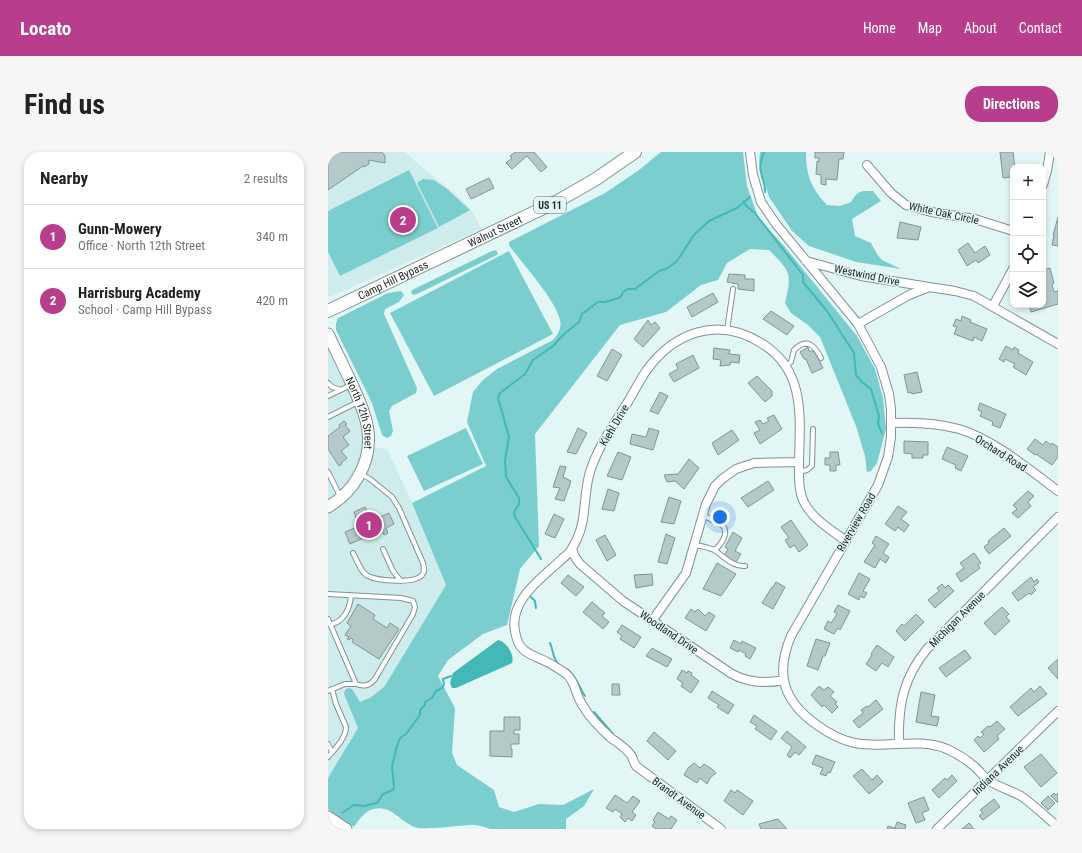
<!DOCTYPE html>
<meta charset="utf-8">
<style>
:root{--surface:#fff;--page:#f6f6f6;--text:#222;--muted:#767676;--line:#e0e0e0;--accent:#b83d8d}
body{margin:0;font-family:"Roboto Condensed",sans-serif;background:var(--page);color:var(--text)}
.controls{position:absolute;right:12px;top:12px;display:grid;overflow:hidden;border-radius:8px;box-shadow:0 2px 6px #0003}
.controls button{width:36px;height:36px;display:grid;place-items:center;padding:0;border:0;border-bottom:1px solid var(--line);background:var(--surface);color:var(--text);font:20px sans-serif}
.you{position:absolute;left:392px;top:365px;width:14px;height:14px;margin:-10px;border:3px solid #fff;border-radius:50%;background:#1a73e8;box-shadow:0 0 0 6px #1a73e833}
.badge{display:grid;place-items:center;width:26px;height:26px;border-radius:50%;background:var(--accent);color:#fff;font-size:13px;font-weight:700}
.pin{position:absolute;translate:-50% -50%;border:2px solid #fff;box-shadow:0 1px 4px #0006}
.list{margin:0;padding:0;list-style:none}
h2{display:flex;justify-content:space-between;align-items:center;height:52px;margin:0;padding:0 16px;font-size:17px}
h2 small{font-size:13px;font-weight:400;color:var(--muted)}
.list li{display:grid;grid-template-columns:26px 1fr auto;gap:12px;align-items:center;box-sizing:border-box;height:64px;padding:0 16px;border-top:1px solid var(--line)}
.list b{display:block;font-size:15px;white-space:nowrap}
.list p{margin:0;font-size:13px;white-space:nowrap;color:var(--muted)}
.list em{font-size:13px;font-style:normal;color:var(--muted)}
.icon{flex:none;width:22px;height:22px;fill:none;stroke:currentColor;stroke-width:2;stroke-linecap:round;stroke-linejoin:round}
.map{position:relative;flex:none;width:730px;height:677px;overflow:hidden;border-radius:16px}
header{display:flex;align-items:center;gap:24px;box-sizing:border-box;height:56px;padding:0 20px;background:var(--accent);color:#fff}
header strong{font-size:19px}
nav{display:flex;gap:22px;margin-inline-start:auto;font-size:14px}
.intro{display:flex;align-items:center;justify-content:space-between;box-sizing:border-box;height:96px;padding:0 24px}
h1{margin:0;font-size:28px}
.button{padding:10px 18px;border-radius:16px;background:var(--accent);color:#fff;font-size:14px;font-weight:700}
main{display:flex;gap:24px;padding:0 24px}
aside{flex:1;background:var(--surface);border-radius:16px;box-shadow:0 2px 6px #0003}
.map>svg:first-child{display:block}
.built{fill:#cfecec}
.green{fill:#7acecd}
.water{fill:#43b8b7}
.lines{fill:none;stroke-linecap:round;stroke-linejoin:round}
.stream{stroke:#43b8b7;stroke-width:2}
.building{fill:#b6c9c9;stroke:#829594}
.service-casing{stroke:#809392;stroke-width:6}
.minor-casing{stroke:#809392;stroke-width:10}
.secondary-casing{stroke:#809392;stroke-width:13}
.primary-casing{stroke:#809392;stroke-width:14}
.service{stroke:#fff;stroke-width:4}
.minor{stroke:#fff;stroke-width:8}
.secondary{stroke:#fff;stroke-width:11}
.primary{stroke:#fff;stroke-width:12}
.labels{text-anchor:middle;stroke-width:3;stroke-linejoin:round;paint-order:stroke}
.shield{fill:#e2f6f5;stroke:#5c6868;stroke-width:1}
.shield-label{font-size:10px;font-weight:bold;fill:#232b2b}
.street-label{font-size:11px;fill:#232b2b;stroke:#e2f6f5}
</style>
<header>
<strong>Locato</strong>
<nav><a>Home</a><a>Map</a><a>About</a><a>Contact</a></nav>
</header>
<div class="intro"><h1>Find us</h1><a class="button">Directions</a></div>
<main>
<aside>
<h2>Nearby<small>2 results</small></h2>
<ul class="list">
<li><span class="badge">1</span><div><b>Gunn-Mowery</b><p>Office · North 12th Street</p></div><em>340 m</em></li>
<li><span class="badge">2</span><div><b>Harrisburg Academy</b><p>School · Camp Hill Bypass</p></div><em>420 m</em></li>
</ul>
</aside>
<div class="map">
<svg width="730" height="677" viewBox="0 0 730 677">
<rect width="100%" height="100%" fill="#e2f6f5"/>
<!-- built -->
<path class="built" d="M0,0H77L97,18L128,42L144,59L154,77L4,144H0Z
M0,197L30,261L33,279L34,294L59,297L84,351L118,433L0,626Z"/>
<!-- green -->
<path class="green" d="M333,0H415L419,34L430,65L456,94L529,184L547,217L555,246L558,277L549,311L543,319L539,320L537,304L528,274L492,185L480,173L463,161L457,151C464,121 463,120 441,98L422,97L399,111L390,128L373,133L338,160L292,173L207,282L211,394L192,417L179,473L155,482L120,508L110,524L127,556L124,601L129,613L166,638L171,655L186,660L211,652L235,653L266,637L256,654L238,667V677H162C156,675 149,672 141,673C125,674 106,677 90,676C74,672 63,652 46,657C36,659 31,668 26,675L0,657V626L30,576L16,542L17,538L20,536L24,537L32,550L42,546L56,535L118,433L84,351L158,314L139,270L145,240L155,228L169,217L225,188C230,182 234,176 232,168C228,149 196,113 183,96L181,93V90L277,41L311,18Z
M432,0H478C478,23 483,36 499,53L512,54L523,50C530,38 532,39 545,39L553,49L524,67L527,84L543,91L549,102L554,108L573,117L528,110L481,94L464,79L441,45L431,11Z
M81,18L110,76L12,124L0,100V59Z
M95,27L106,28L119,37L142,58L111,75L89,31Z
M168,98L170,102L167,104L89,142L86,143L83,141L84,138L164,99Z
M181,99L225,182L106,244L62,161Z
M73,139L76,143L71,150L57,157L56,162L89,236L88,241L64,254L61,259L65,279L63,284L59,286L54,283L44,251L8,178V171L10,166L60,141Z
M138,276L155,312L96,339L79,304Z"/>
<!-- water -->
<path class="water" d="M170,488C178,489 187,503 184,511L128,536H124L122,531L125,521Z"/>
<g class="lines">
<!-- stream -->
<path class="stream" d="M436,0C434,5 431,16 433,20C434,28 438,32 437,40
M416,49L418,54L426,60L475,123V130L499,159L526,201L528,223L534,230L543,237L551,264L550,272L554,281
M213,407L187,365L186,360L191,352V346L178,325L177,308L181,285L170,246L172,241L197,222L205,208L225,194L236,182L251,170L254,162L270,150H277L291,146L294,143L295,140L300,137H307L331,119L340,116L349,109L366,83L381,69L409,56L422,45
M203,445L207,449L208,456
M222,491C225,498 225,506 230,512
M239,517C249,524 250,534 257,544
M266,560L285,582
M14,661L26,653L36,654L49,651L55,642L65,638L66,635L64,614L69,594L72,586L78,582L92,563V558L97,553V550L104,546L108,539L114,536L116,532L115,527L123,524"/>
</g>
<!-- building -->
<path class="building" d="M0,0H54L57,4V11L41,8V12L36,15L35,14L0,38Z
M187,0H206L219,15L213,20L199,4L184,17L178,11L184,6L182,4Z
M487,0H516L515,7H511L509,28L498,27V33L493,32V23L488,22L489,9L491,10V6H487Z
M672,0H685L687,15H685V25L675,26Z
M161,26L166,36L143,47L138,37Z
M730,65V94L724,93L726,83H725Z
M572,70L593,75L590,88L569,86Z
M640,91L647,101L657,94L662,103L650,111L648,108L639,114L630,98Z
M722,116L726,131L724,132L726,140L730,139V152L703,160L701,153H715V118Z
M401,122L417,123V127H426V139L410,137V132L399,130Z
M385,141L390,150L364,165L359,155Z
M443,159L466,174L459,183L435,167Z
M634,164L643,168L642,170L659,177L654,189L646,185L645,189L626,182L629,175L625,174L628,167L633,169Z
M320,168L323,173L327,170L332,176L315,195L306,187Z
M678,194L685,198L686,195L691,198L690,201L705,210L698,223L685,215L687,212L677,207L676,210L671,207Z
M480,195L481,199H486L495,216L484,221L478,207H476L472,200Z
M386,196L402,198L401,202L412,203L411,211L403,210L402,213L392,214L393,208L385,207Z
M284,197L294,203L279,229L269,224Z
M365,203L371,216L346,230L341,222L350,217L348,212Z
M589,220L594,240L584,242L583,240L580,241L576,223Z
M429,224L444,239V244L437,250L420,231Z
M332,240L340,244L330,262L322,259Z
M652,251L678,262L672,276L664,273L665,270L652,264L654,260L650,258Z
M446,263L454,277L432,292L426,281L432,278L427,270L432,268L435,272L441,269L439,266Z
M16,269L19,272L17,273L22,279L15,285L21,293L13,299L19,306L13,311L14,312L11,314L0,297V284L12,275L11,273Z
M250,276L259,281L248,302L239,300Z
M321,276L331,279L325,298L302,292L304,282L318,285Z
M404,278L411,288L390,303L384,291Z
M707,287L715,293L718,289L723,293L724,291L730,295V305L724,313L708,302L707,303L699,297Z
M576,289L600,290V303H595V306H584V302L576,301Z
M619,295L640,304L633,319L627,316L628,313L614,307Z
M290,300L303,305L294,328L279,324Z
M502,300H510L512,313H508V319H502V313H497V306H502Z
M361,307L371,316L356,337L347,329L339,330L336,323L350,322Z
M232,314L238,315L235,325L243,329L236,349L227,347L232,336L225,335Z
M440,329L446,338L420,355L413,346Z
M280,337L291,341L286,359L274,357Z
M700,339L706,344L700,350L703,354L690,366L684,361L689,357L685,353Z
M341,345L353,349L346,372L333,370Z
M570,354L579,360L573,367L581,373L576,380L570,375L567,379L557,372Z
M37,355L43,369L61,361L66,372L58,376L60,381L56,383L54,378L22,392L17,380L36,372L32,364L28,366L26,360Z
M226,362L236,367L227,386L217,382Z
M463,368L480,393L471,400L466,393L462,396L457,388L461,386L453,375Z
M676,376L683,384L661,402L656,395L661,391L660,389Z
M405,380L414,386L407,399L413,402L408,410L396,404L400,397L397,395Z
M338,382L347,386L339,412L330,410Z
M277,383L288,403L279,409L268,388Z
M548,384L561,392L555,401L561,405L558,411L552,407L547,416L536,410L547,393L544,391Z
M646,401L653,411L650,413L652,416L633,430L628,422L636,416L632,411Z
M389,411L408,422L393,444L375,437Z
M531,421L542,427L535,439L539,441L536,446L532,444L531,448L520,442Z
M324,422L325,433L308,436L306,423Z
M240,423L256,435L248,444L233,431Z
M703,425L706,430L709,427L711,430L705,435L708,438L703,443L701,441L690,449L684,441Z
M448,430L457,435L445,457L434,451L444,435H445Z
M614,432L617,436L620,433L626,439L607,456L600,448L611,439L609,436Z
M264,450L277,461L274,464L281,470L275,477L255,460Z
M30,452L47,463L45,467L59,476L62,471L71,477L51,507L24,490L25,488L23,486L21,488L19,487L21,485L17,483L23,474L19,471Z
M510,453L522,459L512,478L510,476L506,482L496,477L500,469L503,471L509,462L506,460Z
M674,455L681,462L678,465L682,469L667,483L656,471Z
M363,457L367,460L370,457L377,464L381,460L387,464L378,479L357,466Z
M588,462L596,470L577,489L568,479L574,472L576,474Z
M294,473L313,485L306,496L292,487L294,484L289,480Z
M488,487L502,491L497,504H495L490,518L479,514Z
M406,488L413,492L414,489L428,496L422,507L417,504L418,502L411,498L410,500L402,496Z
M549,493L566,505L560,515L554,511L548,519L538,512L544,503L543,502Z
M324,496L344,507L339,515L318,504Z
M637,498L643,506L618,525L611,516Z
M730,507V527L720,516Z
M354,518L359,521L360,519L364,521L363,523L371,529L363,541L353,534L355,531L349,527Z
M284,532H291L292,543H284Z
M491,534L496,538L500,535L506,540L502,544L509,550L507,552L510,555L504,561L496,553L494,555L483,543Z
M712,534L719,542L690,564L682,555L703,536L706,540Z
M384,539L406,553L400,562L389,555L391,553L380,546Z
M593,540L607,543L603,564L611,565L609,574L588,570Z
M548,548L555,557L531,576L525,569L535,561L533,558L539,554L540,555Z
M426,563L449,579L443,588L427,577L429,574L422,570Z
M176,565H192V578H186V582H191V592H183V597H184V605L162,604V579H176Z
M669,569L677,577L669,584L671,587L656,600L646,588L650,584L652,586L656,582L653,580L660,574L662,575Z
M459,579L478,595L471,603L467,600L462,606L459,603L464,595L453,586Z
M326,580L348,599L340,608L319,589Z
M713,602L729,621L713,635L696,615Z
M488,603L507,610L502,621L500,620L498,624L492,622L495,616L484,612Z
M366,611L372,616L376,612L384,617L388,621L382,626L379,632L372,626L369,631L356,623L360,616Z
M534,617L544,628L549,623L555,630L541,642L525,624Z
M624,623L629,629L611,646L604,638L617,626L619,628Z
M403,638L407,641L409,638L425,649L415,663L396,649Z
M726,641L728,643L730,641V651L723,644Z
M287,643L299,651L305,644L312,649L304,660L308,663L304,669L300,666L297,670L292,665L294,662L287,657L285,660L278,656Z
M720,644L727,651L720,658L713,651Z
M596,645L601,658L594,661L597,668L588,671L580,651Z
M666,647L672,655L655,668L651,664L655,661L652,658Z
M330,660L341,667L343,664L349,668L343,677H328L324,674L327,670L325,668Z
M450,667L459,677H433L431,672Z
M569,670L578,673L577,677H559L560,674L567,676Z
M641,671L646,677H634Z"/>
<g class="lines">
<!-- service casing -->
<g class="service-casing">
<path id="service" d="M399,178L405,137
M458,214L463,210L466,198C479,185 487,194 493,206
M0,231L4,235L13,238
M0,244L23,233
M0,265L30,250
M0,320L12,344
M471,320L479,318L484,314L485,277
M375,363L395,374C401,381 393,394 386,398
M367,393C373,394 380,395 386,398C396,404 404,415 417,414
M55,397L65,419L73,429
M25,401C29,408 33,421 40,424C50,429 87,432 94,423C97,420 96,416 95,411L71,356L64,345L42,327L33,322
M0,442L73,446L85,449L87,455L85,462L47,527C41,534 36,535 28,532L0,467
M2,473C16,469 22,457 23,443
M0,539L17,532H28
M0,592L4,600
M0,605C7,597 18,586 18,575L8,552L4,537"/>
</g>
<!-- minor casing -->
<g class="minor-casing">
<path id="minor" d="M422,0L425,23L433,50L448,72L530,172L553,215L561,242L563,257V285L560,305L550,333L463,484C447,522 455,549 489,573C500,581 512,588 527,591C558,597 589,585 619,597C630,602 639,608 647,615C652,619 655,625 660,628C670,635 682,638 693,644C706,653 718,665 730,675
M539,13L563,41L578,53L603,60L647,67L685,79
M715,33L719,19L722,0
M478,109L533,124L601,135
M665,154L685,117
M530,172L581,143L601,135L627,139L646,144L730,192
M564,271C587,270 609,271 631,277C665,287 702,318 730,339
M244,397L247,405L252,412L295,449L404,522C421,531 437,532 456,528
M324,469L358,421L378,352L387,334L394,327L408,317L426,311L471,310
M571,591C570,554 575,526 599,497L730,365
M393,677L308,614C306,611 305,606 303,603C298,596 290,591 283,586C273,577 262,566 255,554C247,543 248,529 237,521C231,517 225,513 219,510C210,505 199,503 193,495C189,490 188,485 187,479C181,448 214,426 234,407C237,404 241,402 243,398C245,395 247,391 249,387C259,366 255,342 262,320C269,297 283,277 296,256C304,244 310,231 318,219C346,180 390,164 433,191C478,218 472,265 471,310C471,324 470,340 477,352C486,368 503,378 518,389
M609,677L730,559"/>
</g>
<!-- secondary casing -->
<g class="secondary-casing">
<g id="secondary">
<path id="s1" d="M0,182C7,197 14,211 21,226C37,259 51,290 30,325C23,338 13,347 0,355"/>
<path d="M0,665L18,677"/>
</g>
</g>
<!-- primary casing -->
<g class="primary-casing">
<g id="primary">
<path id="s2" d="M0,159L230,49L268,27L307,0"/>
</g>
</g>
<!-- service -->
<use href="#service" class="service"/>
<!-- minor -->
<use href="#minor" class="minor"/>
<!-- secondary -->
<use href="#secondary" class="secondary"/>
<!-- primary -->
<use href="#primary" class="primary"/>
</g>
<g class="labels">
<!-- shield labels -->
<rect class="shield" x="206" y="45" width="32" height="16" rx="3"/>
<g class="shield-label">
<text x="222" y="57">US 11</text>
</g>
<!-- street labels -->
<g class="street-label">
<text transform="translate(616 61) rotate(12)" y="4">White Oak Circle</text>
<text dy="4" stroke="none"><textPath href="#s2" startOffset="185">Walnut Street</textPath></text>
<text transform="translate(539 123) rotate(12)" y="4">Westwind Drive</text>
<text dy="4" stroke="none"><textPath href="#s2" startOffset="72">Camp Hill Bypass</textPath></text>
<text dy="4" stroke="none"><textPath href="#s1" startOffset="86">North 12th Street</textPath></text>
<text transform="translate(286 273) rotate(-59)" y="4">Kiehl Drive</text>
<text transform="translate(673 301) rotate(32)" y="4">Orchard Road</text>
<text transform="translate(528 370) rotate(-60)" y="4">Riverview Road</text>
<text transform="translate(629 467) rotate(-45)" y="4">Michigan Avenue</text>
<text transform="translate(341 480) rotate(34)" y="4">Woodland Drive</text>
<text transform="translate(670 618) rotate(-44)" y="4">Indiana Avenue</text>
<text transform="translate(351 646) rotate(36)" y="4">Brandt Avenue</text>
</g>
</g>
</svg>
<div class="controls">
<button>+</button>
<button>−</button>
<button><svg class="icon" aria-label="locate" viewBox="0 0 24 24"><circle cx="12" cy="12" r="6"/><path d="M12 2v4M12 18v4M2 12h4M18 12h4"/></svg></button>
<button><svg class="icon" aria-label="layers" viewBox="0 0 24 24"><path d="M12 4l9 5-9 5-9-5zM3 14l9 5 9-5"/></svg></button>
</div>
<div class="you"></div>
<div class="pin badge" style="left:41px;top:373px">1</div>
<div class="pin badge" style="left:75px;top:68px">2</div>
</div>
</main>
